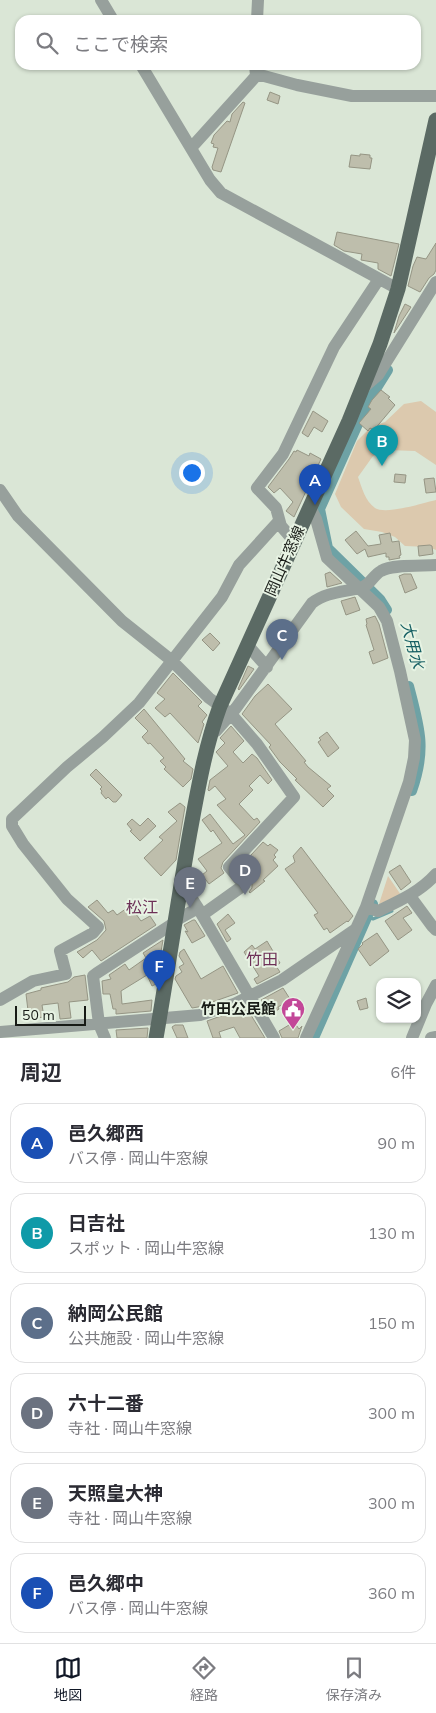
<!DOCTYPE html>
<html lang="ja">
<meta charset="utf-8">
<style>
:root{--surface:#fff;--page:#f2f2f3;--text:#2b2b33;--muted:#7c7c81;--line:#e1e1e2;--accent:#111827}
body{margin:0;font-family:Mulish,"Noto Sans JP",sans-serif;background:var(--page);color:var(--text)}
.controls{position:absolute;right:15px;bottom:15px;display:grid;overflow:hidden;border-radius:10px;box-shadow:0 1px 4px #0004}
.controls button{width:45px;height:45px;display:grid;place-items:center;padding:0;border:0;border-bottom:1px solid var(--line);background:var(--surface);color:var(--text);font:25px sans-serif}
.scale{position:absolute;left:15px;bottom:12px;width:71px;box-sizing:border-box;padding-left:5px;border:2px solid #171b16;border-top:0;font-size:14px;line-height:18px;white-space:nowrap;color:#171b16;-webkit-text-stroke:4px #e7f3e3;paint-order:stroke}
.you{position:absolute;left:191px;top:472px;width:18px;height:18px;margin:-12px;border:4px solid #fff;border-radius:50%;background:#1a73e8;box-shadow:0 0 0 8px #1a73e833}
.badge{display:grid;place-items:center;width:32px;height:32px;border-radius:50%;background:var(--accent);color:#fff;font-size:16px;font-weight:700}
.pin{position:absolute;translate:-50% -41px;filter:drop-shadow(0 1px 2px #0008)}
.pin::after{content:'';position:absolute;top:26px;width:18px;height:15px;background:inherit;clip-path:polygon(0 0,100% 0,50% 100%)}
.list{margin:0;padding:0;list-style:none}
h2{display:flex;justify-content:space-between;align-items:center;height:65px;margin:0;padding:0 20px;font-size:21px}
h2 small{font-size:16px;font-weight:400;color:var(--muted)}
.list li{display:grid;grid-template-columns:32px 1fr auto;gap:15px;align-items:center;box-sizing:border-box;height:80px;margin:0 10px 10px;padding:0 10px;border:1px solid var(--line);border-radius:15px}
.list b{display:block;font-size:19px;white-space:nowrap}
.list p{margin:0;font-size:16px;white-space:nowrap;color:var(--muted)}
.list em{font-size:16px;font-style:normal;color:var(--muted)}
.icon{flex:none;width:28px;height:28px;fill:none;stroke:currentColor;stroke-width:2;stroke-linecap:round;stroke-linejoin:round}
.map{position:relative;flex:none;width:436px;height:1038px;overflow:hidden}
.search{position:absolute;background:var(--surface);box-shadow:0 1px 4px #0004;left:15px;right:15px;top:15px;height:55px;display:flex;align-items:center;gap:12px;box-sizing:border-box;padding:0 18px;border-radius:15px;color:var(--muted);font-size:19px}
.sheet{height:605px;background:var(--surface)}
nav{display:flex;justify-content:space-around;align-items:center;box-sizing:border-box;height:70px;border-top:1px solid var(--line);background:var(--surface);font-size:14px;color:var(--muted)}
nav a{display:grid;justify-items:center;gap:2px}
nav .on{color:var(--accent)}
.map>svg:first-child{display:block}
.green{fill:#dcc9ae}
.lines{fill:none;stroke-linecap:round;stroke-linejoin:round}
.stream{stroke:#6ea2a5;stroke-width:3}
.canal{stroke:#6ea2a5;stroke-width:10}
.building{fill:#bebeac;stroke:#959584}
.minor{stroke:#97a09c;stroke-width:12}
.major{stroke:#5b6a64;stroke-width:15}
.labels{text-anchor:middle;stroke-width:4;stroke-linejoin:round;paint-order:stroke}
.street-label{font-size:15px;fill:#171b16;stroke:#e7f3e3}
.poi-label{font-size:15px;font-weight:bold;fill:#171b16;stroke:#e7f3e3;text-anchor:end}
.water-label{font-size:16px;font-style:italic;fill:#165f63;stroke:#e7f3e3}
.neighbourhood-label{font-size:16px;fill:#6d3057;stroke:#e7f3e3}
</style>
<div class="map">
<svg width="436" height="1038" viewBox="0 0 436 1038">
<rect width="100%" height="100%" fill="#dae6d6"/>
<!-- green -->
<path class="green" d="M421,401L436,412V465L415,451L387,450L373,456L358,477C362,488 365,501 375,508C386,515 423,503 436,500V550L428,547L405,546L395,537L382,532L364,529L341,507L335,494L357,441L371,427L385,422L404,404Z
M388,876L401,895L379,904Z"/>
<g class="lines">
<!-- stream -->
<path class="stream" d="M368,917L373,919L392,911"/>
<!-- canal -->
<path class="canal" d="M387,610L380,599L328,548L320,509L368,402L388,370
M409,686C420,728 427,749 412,791
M314,1038L373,904"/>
</g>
<!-- building -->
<path class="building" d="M270,92L280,96L278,104L267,100Z
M243,102L245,103L221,172L213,170L212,167L218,148L213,147L214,144L211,143L214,135L227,121L230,122L232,114Z
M360,154L370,155V158H372L370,169L349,167L351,155L360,156Z
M337,232L399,244L391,276L378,269V263L361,260L362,254L344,251L334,245Z
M436,243V270L434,274L429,278L420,292L408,286L413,266L417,257L426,259Z
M405,304L411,307L394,333L399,316Z
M381,390L390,397L388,398L395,405L374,430L370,428L368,431L359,423L371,409L368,407L372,400Z
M313,411L328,421L322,432L314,427L308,437L302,433Z
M297,450L309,456L310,453L321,459L294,517L286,511L293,502L280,488L274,493L268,487L289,459L294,451L296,452Z
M395,474L406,475L405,483L394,482Z
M434,478L436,492L426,493L424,479Z
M356,531L368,546L381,544L379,535L390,533L392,542L399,541L401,555L399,556L400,558L389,560V557H386V553L368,557L365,549L357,554L345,540Z
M430,545L432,546L433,554L419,556L418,546Z
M330,572L342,583L327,587L325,574Z
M404,574H411L417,588L405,593L399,576Z
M355,597L360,610L346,615L341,601Z
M375,616L379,624L388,658L373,664L369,652L374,650L366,625L367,624L366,619Z
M210,633L220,643L213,651L202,640Z
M248,666L254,669L239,690L238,689Z
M173,673L202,702L198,706L207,715L202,722L204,724L198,743L170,713L165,717L155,708L165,699L157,693Z
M268,684L292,709L275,724L306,761L304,762L308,767L331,786L327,789L334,796L323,807L295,780L297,779L280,762L269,747L271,745L242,714L255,696Z
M144,709L185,759L183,761L193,769L191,779L183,787L164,769L166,767L160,761L164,758L150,743L148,744L142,737L148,731L135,718Z
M231,726L244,741L233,752L243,763L252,754L257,758L272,780L268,784L260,775L249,786L253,790L239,804L254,820L257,818L260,822L223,862L221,868L224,873L209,884L202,875L207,871L198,859L222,843L213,830L211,832L202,820L210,814L233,844L245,835L217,805L226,799L215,786L209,791L208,790L210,780L228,766L216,752L225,743L220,738Z
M327,732L339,748L328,757L318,742L321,740L319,738Z
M96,769L122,795L116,802H113L108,797L106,799L101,793L102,791L100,789L102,787L90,775Z
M180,803L185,807L176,860L161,876L144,858L163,840L159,837L177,821L168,812Z
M148,818L156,826L140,841L130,831L132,830L127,824L132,819L140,826Z
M263,842L268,846L270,844L278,850L274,855L276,857L273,860L278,866L263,880L265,881L250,893L249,892L252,888V883L240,867Z
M301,847L353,916L348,922L347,921L330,933L327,928L324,930L314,915L318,913L285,869L295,862L293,856Z
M400,865L411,882L401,890L389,872Z
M97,900L108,913L113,910L117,915L130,906L141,921L150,916L156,925L101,961L92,950L83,958L77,952L97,940L106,930L104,921L88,907Z
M407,906L412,913L403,918L412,930L398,940L385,921Z
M228,914L235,923L225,930L231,939L227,942L217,924Z
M193,920H195L205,936L192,943L185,931L188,932L184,925Z
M377,933L389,951L370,966L358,949L363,944L362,943Z
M163,940L159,963L154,966L157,974L156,984L152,986L147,975L121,991L122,1004L152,1000L151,1011L116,1014V1009H113L110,994H103L102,981L111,979L109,975L125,964L129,970L146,958L143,953Z
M267,941L280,963L276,966L280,972L257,984L254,979L259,976L244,952L252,945L255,949Z
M184,949L201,979L223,966L238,993L198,1007L192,1008L175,979L176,976L182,972L179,967L184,964L179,956L180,952Z
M85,975L88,1000L69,1002L71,1018L60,1019L58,1003L42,1005L44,1017L29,1019L26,994L41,990V988L68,982L74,977Z
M283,988L290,999L288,1000L289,1001L278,1007L279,1009L270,1015L261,1000Z
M366,998L368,1008L360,1010L357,1001Z
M246,1007L265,1038H240L234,1027L219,1032L221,1038H213L207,1021Z
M294,1022L299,1029L302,1026L298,1038H282L279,1031Z
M175,1025H183L188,1038H177L172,1027Z
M148,1028L147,1038H117L116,1030Z"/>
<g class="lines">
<!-- minor -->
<path class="minor" d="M101,0L113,20
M257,20L258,0
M141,65L210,180L221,193L398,289
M256,76H264L297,85L352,96H436
M191,148L256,76L255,65
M363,388L378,375L436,282
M0,490L18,516L122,621L171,660L209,698L231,714L257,744L294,797L229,867L244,885L202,915
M294,541L281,526L276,508L257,488L283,454L334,347L379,279
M246,647L251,649L267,667
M210,733L216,731L236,708L312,603C326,592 344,592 360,588C370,586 373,575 381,571C393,564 422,566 436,565
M180,889L187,891L198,908L274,1038
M410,896L432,926L436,930
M366,907L378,911C399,901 420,892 436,874
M0,1000L33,981L66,974L60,951L93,933L98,927L67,899L23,844L12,826V819L67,767L103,737L139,703L222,597L239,565L279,521
M0,1032L200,1015L234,1004L282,980L356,929
M105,1038L99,1024L93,976L97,973L174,923L180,918L198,908
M306,1038L366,907L409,782L414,758L415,740L400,671L387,621L379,607L327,558L316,519L310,507
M412,1038L426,1004L436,985
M431,1038L436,1037"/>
<!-- major -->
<path class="major" d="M156,1038C168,969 178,900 190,832C198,789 205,747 220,706L349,421L380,344L398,289L436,120"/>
</g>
<!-- icons -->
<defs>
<g id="civic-pin" transform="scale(1.25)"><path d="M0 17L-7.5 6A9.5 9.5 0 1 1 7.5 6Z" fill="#c34798" stroke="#e7f3e3"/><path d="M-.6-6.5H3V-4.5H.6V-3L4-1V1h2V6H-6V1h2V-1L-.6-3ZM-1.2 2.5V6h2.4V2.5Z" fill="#fff"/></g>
</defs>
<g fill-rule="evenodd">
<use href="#civic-pin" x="293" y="1009"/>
</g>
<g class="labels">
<!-- street labels -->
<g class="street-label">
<text transform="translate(285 561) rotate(-66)" y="5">岡山牛窓線</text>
</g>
<!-- poi labels -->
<g class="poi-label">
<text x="276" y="1014">竹田公民館</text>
</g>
<!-- water labels -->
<g class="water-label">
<text transform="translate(413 645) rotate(75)" y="6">大用水</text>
</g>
<!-- neighbourhood labels -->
<g class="neighbourhood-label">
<text x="142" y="913">松江</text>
<text x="262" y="965">竹田</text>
</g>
</g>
</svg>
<div class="controls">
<button><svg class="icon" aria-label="layers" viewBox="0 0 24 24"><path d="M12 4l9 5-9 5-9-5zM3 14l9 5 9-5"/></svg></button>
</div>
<div class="scale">50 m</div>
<div class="you"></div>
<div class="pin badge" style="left:315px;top:505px;background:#1a4fb4">A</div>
<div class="pin badge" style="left:382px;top:466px;background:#0f9aa8">B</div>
<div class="pin badge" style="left:282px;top:660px;background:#5c6f8a">C</div>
<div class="pin badge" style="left:245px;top:895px;background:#6b7280">D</div>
<div class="pin badge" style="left:190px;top:908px;background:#6b7280">E</div>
<div class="pin badge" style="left:159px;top:991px;background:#1a4fb4">F</div>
<div class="search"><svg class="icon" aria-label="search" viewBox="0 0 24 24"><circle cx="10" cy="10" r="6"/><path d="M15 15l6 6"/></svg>ここで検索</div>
</div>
<section class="sheet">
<h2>周辺<small>6件</small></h2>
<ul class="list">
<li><span class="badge" style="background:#1a4fb4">A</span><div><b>邑久郷西</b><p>バス停 · 岡山牛窓線</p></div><em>90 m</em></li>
<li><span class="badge" style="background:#0f9aa8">B</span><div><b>日吉社</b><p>スポット · 岡山牛窓線</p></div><em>130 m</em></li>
<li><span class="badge" style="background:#5c6f8a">C</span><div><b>納岡公民館</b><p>公共施設 · 岡山牛窓線</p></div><em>150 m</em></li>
<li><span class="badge" style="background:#6b7280">D</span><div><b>六十二番</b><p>寺社 · 岡山牛窓線</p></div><em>300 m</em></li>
<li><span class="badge" style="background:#6b7280">E</span><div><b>天照皇大神</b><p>寺社 · 岡山牛窓線</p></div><em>300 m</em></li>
<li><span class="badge" style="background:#1a4fb4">F</span><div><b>邑久郷中</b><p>バス停 · 岡山牛窓線</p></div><em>360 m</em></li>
</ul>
</section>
<nav>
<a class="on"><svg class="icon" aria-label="map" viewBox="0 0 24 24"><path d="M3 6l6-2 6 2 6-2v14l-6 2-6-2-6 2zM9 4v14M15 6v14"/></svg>地図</a>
<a><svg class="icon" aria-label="directions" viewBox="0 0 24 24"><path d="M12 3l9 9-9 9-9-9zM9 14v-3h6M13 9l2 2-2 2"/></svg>経路</a>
<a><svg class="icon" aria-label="saved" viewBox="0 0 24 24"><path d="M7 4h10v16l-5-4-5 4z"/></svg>保存済み</a>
</nav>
